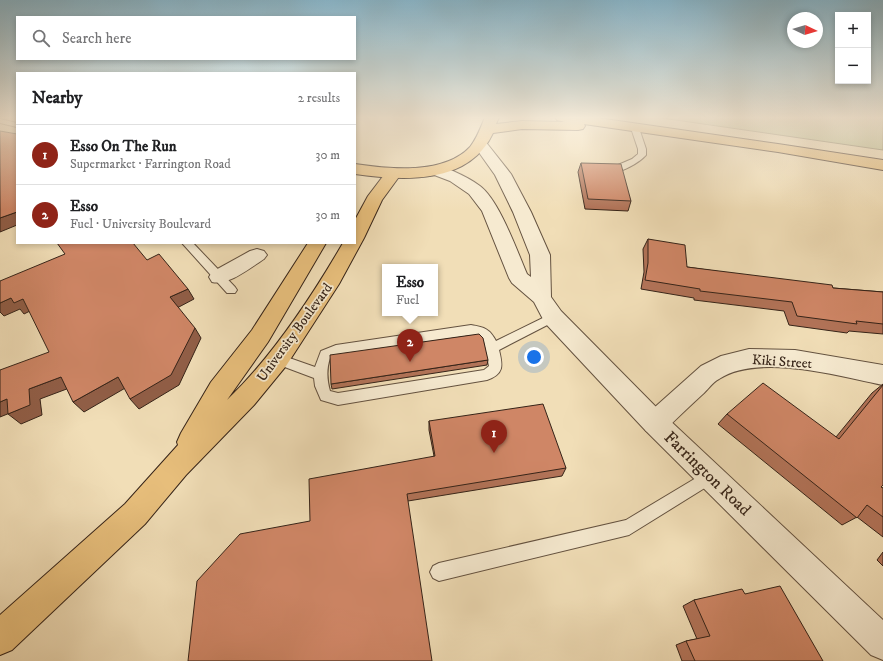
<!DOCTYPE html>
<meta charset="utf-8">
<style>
:root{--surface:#fff;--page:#f6f6f6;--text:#202124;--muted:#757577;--line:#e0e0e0;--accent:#8f2418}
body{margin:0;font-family:"IM FELL DW Pica",serif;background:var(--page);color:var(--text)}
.controls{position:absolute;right:12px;top:12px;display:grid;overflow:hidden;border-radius:0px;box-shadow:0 2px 6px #0003}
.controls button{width:36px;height:36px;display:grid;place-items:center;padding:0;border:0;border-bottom:1px solid var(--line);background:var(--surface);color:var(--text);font:20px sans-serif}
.compass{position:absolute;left:787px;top:12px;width:36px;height:36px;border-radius:50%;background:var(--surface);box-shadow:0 2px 6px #0003;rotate:94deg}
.you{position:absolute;left:534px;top:357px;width:14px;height:14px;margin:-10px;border:3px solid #fff;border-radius:50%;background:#1a73e8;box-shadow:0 0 0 6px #1a73e833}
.badge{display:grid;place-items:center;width:26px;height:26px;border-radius:50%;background:var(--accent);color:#fff;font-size:13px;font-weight:700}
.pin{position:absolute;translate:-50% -33px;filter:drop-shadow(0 1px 2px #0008)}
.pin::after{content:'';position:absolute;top:21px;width:14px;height:12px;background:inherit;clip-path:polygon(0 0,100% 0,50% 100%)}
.popup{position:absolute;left:382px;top:264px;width:56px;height:52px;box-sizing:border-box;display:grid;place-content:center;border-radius:0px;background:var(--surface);filter:drop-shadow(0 1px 3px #0005);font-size:13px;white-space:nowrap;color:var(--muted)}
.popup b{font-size:15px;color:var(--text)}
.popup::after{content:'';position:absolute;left:50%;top:100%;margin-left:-8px;border:8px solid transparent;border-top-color:var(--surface)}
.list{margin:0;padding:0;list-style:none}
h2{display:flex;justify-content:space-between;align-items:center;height:52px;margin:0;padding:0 16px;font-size:17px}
h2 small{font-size:13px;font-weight:400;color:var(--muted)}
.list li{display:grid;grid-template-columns:26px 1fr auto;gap:12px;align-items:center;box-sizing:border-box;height:60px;padding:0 16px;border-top:1px solid var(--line)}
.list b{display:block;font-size:15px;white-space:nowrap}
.list p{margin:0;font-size:13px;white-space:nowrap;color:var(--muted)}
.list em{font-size:13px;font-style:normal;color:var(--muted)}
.icon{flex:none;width:22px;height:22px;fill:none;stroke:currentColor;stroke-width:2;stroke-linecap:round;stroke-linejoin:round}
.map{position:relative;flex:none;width:883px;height:661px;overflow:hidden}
.search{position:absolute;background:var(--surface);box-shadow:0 2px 6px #0003;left:16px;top:16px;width:340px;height:44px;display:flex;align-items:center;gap:10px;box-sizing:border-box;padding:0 14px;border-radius:0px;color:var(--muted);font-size:15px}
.panel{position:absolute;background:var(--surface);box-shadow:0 2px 6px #0003;left:16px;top:72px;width:340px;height:172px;border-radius:0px}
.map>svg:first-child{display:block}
.green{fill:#b9c18f;stroke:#777254}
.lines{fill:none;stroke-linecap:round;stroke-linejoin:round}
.service-casing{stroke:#645240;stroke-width:2}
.minor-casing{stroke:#645240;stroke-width:2}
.tertiary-casing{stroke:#645240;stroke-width:2}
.primary-casing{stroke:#352318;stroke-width:2}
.trunk-casing{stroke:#352318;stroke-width:2}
.service{fill:#f6ead0;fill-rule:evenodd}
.minor{fill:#f6ead0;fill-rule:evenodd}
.tertiary{fill:#f6ead0;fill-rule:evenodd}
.primary{fill:#e8bf7c;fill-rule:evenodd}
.trunk{fill:#e8bf7c;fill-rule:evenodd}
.wall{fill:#b27358;stroke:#352318}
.shaded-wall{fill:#915e47;stroke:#352318}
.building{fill:#cf8666;stroke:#352318}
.labels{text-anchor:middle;stroke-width:3.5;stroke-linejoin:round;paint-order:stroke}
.street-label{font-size:14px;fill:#352318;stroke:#f6ead0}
.near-street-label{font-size:17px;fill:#352318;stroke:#f6ead0}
</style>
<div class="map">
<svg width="883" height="661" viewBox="0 0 883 661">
<rect width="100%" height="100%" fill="#f1deb7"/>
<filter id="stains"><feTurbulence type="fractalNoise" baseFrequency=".005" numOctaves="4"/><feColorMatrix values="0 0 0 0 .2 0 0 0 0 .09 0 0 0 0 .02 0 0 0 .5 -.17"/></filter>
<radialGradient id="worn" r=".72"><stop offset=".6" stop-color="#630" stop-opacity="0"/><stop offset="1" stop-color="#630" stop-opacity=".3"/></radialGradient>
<!-- green -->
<path class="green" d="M655,117H883V150Z"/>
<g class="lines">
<!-- service casing -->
<g class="service-casing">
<path id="service" d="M0,119L17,123V127L0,123Z
M632,126H635L639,128L646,149V155C640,162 620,174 611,172L610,170L611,168L632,159L638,154V149L631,128Z
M182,243H193L235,287L237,290L235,293H227Z
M553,313L557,314L559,317L557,320L499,350C503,366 504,374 487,380L338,405L321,400L315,386L314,378L274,363L272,359L274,355L278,354L315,367L321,351L336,345L471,325C484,327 490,329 496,341ZM471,335H478L484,342L489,366L484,370L338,393L330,391C327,380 326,370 330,358L338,355Z
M711,469L716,471L719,476L716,481L629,535L439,581L433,578L430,572L433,566L439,563L626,520Z"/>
</g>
<!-- minor casing -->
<g class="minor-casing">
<path id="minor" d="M257,249L264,251L267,255L264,259C250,268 228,286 212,282L209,277L212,272L250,251Z
M749,349L795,350L883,365V385C839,376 759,353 719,379C713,382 709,388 704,393C690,406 677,418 664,431L655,434L646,431L642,423L646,415L701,366L721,356Z"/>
</g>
<!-- tertiary casing -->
<g class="tertiary-casing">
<path id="tertiary" d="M480,140L485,141L511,174L531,212L550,255L551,297L561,311L664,415L883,620V660L871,655L646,431L545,323L534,302L512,283L509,278L482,211L469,194L450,181L429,173L427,170L429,167C438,165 445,168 453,171C462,175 472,180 480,186C499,200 517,251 527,274L531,277L530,255L513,212L495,175L473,144L475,141Z"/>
</g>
<!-- primary casing -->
<g class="primary-casing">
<path id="primary" d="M393,169L399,171L401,174L382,200L364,238L339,284L286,366L254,405L186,475L145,524L12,650L0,655V615L125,504L178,445L177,442L181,433L211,382L252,330L308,243H326L268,342L227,400C273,356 311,298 343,243H355V220L368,196L387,171Z"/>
</g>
<!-- trunk casing -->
<g class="trunk-casing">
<path id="trunk" d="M485,117H499L496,124L522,121L565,122L557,120L555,117H591L778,144L883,160V170L778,152L584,124L585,126L583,129L578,130L522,129L493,133C469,185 403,181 355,174V164C389,169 444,175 470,147C477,138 481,127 485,117Z"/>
</g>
<!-- service -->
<use href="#service" class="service"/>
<!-- minor -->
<use href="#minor" class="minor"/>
<!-- tertiary -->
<use href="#tertiary" class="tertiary"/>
<!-- primary -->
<use href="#primary" class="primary"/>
<!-- trunk -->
<use href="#trunk" class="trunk"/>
</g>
<!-- wall -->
<path class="wall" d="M581,163L631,201L628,211L585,209L578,172Z
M648,239L687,267L833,288L883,292V334L849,331L847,333L789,325L784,311L694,300V298L641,289L644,272L643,249Z
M488,360L487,365L332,389L331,384Z
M883,384V485L881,487L883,488V537L857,517L842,525L718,424L727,414L836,437L872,393Z
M429,421L566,468L562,476L408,501L310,521L434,456L429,430Z
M883,552V566L877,560Z
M745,594L823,661H682L676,645L686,641L697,639L683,606L694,600Z"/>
<!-- shaded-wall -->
<path class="shaded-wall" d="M17,212V225L0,232V218Z
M188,289L194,299L177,308L170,297Z
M11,298L23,299L34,309L24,314L20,309L4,316L0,312V303Z
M195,328L201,338L179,385L139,409L130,399Z
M61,377L72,387L40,399L42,415L21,424L8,414L29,389Z
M118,377L127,387L84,412L73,402Z
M7,399L20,409L0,417V402Z"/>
<!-- building -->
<path class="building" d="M0,131L17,134V212L0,218Z
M581,163L621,164L631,201L588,199Z
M648,239L685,245L687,267L832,285L833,288L883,292V324L856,321L857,324L797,316L792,302L700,291V289L645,280L648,263Z
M57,243H133L147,260L159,254L188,289L170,297L195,328L171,375L130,399L118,377L73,402L61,377L29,389L30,405L8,414L7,399L0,402V370L49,352L23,299L14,303L11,298L0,303V281L65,254Z
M479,334L483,338L488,360L331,384L330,355Z
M763,383L839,439L883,385V485L881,487L883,488V517L867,505L857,518L727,414Z
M543,404L566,468L407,494L432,661H188L197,581L240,534L310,521L309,479L435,456L429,421Z
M780,586L823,661H695L686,641L710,636L694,600L742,589L745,594Z"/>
<!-- sky -->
<linearGradient id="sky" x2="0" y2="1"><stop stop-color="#89b8ce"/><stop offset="0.56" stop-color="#f9f0df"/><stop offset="1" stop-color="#f9f0df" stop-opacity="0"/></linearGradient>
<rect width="883" height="210" fill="url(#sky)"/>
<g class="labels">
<!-- street labels -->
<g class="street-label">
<text transform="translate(294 332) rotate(-54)" y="5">University Boulevard</text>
<text transform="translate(782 361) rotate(4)" y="5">Kiki Street</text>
</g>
<!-- near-street labels -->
<g class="near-street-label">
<text transform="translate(708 473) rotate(44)" y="6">Farrington Road</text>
</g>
</g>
<rect width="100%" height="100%" filter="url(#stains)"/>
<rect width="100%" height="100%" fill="url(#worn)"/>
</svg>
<div class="controls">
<button>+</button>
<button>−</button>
</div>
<svg class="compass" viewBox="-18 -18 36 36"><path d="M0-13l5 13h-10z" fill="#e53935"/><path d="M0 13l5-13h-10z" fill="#757577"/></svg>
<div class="you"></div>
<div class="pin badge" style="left:494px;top:453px">1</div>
<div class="pin badge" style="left:410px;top:362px">2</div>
<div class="popup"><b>Esso</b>Fuel</div>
<div class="search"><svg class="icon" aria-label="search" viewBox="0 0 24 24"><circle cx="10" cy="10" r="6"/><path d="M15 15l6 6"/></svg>Search here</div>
<section class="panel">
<h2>Nearby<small>2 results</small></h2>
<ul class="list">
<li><span class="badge">1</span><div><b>Esso On The Run</b><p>Supermarket · Farrington Road</p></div><em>30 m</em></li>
<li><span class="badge">2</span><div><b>Esso</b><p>Fuel · University Boulevard</p></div><em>30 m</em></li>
</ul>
</section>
</div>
